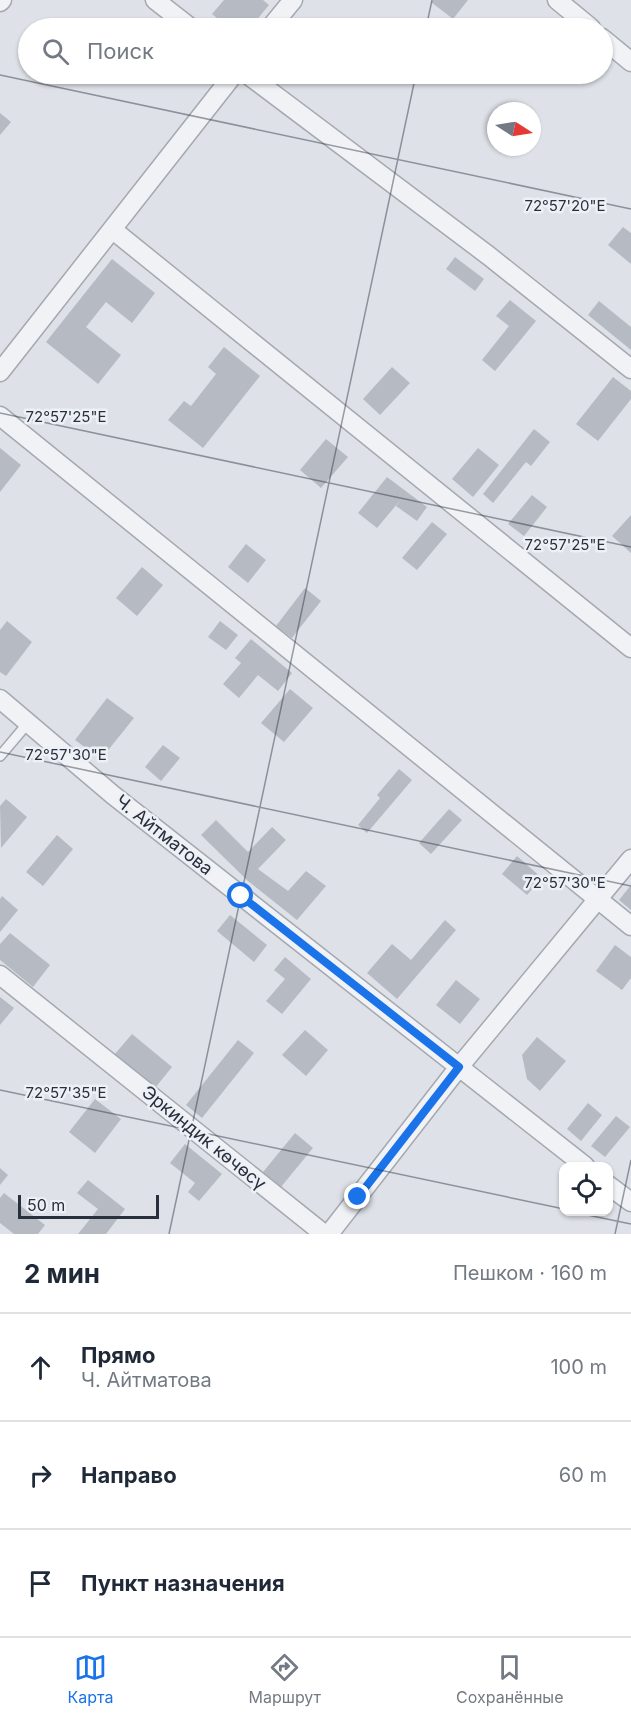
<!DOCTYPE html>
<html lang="ru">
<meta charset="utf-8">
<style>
:root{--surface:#fff;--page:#f2f2f3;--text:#1f2937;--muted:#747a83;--line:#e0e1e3;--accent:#1a73e8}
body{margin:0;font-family:Inter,sans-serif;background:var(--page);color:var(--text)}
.controls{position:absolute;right:18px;bottom:18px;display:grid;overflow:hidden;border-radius:12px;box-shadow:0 2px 4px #0004}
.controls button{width:54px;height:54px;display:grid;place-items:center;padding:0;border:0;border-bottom:2px solid var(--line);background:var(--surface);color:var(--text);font:30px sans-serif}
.compass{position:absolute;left:487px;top:102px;width:54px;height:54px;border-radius:50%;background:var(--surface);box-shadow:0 2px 4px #0004;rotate:102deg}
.scale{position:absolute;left:18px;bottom:15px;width:141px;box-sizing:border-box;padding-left:6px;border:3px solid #282f3d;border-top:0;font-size:16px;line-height:21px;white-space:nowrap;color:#282f3d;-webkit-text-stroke:4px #edf0f5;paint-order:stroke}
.stop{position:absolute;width:18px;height:18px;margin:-14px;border:4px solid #1a73e8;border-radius:50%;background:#fff}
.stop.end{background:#1a73e8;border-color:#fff;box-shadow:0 2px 6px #0008}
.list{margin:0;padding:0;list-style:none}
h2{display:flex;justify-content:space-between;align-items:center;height:78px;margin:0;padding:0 24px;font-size:26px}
h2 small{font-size:20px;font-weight:400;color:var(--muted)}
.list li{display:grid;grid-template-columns:39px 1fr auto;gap:18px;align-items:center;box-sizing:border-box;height:108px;padding:0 24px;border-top:2px solid var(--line)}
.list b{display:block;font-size:22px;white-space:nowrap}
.list p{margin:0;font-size:20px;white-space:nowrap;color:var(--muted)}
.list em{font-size:20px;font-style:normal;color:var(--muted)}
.icon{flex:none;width:33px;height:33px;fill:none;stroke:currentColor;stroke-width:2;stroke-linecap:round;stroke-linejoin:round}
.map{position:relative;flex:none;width:631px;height:1234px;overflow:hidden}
.search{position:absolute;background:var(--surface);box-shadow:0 2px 4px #0004;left:18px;right:18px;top:18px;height:66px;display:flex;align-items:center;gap:15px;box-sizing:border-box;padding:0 21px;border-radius:33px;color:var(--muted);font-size:22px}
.sheet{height:402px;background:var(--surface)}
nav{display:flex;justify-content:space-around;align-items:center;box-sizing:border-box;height:84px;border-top:2px solid var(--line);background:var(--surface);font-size:16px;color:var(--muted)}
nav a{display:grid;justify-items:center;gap:3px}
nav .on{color:var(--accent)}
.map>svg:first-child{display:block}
.building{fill:#b6bbc3}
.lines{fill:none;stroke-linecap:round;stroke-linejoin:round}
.service-casing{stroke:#a4a8b1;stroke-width:12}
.minor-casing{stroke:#a4a8b1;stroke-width:21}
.service{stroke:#f0f2f5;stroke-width:9}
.minor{stroke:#f0f2f5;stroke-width:18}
.route{stroke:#1a73e8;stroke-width:8}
.ticks{fill:none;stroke:#282f3d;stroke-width:1.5;stroke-opacity:0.45}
.labels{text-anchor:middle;stroke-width:5;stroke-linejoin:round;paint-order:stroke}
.street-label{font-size:18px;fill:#282f3d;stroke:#edf0f5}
.ticks-label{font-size:15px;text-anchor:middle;fill:#282f3d;stroke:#edf0f5;stroke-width:5;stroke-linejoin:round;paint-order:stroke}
</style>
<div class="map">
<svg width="631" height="1234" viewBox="0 0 631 1234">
<rect width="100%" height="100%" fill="#dee1e7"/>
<!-- building -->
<path class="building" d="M224,0H263L269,5L250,28H229L212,14Z
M433,0H468L453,19L431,2Z
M0,113L11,122L0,135Z
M623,227L631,233V264L608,245Z
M455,257L484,279L475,291L446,269Z
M112,259L155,293L132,323L106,302L86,327L121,355L98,384L46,342Z
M510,300L536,321L495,371L482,360L509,326L496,316Z
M599,301L631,327V350L588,315Z
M224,347L260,376L203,448L168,420L184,401L191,406L216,374L208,367Z
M392,367L410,383L380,415L363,399Z
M613,377L631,391V399L598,441L576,424Z
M534,429L550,442L531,466L526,462L493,503L483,494Z
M326,439L348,457L321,488L300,470Z
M0,448L21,465L0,492Z
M478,448L499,465L473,497L452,479Z
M387,477L427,507L417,521L396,506L403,497L377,528L358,513Z
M532,495L547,507L524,536L508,524Z
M631,515V553L612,536Z
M432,522L447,534L417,570L402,558Z
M246,544L266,560L248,583L228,567Z
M142,567L163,585L137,616L116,598Z
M305,588L321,601L292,638L276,626Z
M7,621L32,642L6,676L0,672V630Z
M220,621L238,635L226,650L208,637Z
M251,639L292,673L278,691L258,675L239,698L223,684L241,663L235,658Z
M290,689L313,708L284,742L261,723Z
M107,698L134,718L101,759L75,740Z
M163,745L180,758L161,781L145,767Z
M399,769L412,780L367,833L358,825L380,798L377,795Z
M6,799L27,817L1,848L0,806Z
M449,809L462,820L431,854L419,843Z
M216,820L248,852L272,827L286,840L258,869L288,891L306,871L326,886L297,920L248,881L201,835Z
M57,835L73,849L43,886L26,872Z
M517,856L542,878L527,895L502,874Z
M631,885V910L619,900Z
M2,896L18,910L0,932V899Z
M230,915L267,945L254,962L217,931Z
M445,920L456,930L397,999L367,973L392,944L411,960Z
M10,933L50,965L33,987L0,960V944Z
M615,945L631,957V978L622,990L596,971Z
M285,957L311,979L282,1014L266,1001L285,979L274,970Z
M456,980L480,999L460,1024L436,1005Z
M0,997L14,1008L0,1025Z
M305,1030L328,1050L306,1076L282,1055Z
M132,1034L172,1067L155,1088L114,1055Z
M537,1037L566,1061L540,1091L527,1079L522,1055Z
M238,1040L254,1053L202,1118L186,1105Z
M95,1099L121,1119L95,1153L69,1132Z
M588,1103L602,1115L581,1141L567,1129Z
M616,1116L630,1127L605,1157L591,1146Z
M295,1133L313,1148L281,1187L263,1172Z
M185,1144L222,1174L199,1201L188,1192L195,1183L170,1163Z
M0,1168L8,1175L0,1185Z
M88,1180L125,1209L106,1234H78L98,1209L77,1193Z
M4,1193L45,1225L38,1234H14L0,1223V1198Z"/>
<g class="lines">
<!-- service casing -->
<g class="service-casing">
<path id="service" d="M0,756L28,723"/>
</g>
<!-- minor casing -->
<g class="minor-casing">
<path id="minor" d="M155,0L191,28
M557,0L591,28
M0,2L2,0
M270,28L293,0
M602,38L631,62
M247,74L489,256L631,369
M113,230L631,648
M0,372L234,74
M0,416L631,926
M0,699L113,795L585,1166
M0,975L324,1234
M608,1185L631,1202
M329,1234L459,1067L631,859"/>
</g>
<!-- service -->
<use href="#service" class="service"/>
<!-- minor -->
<use href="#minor" class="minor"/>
</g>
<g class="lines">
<!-- route -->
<path class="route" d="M241,896L459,1067L358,1197"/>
</g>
<!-- ticks -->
<path class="ticks" d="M426,28L432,0M0,75L631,209M0,413L631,547M0,752L631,886M0,1090L564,1209M573,1212L631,1224M169,1234L416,74M615,1234L631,1160"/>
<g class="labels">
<!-- street labels -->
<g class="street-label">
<text transform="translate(164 835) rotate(38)" y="6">Ч. Айтматова</text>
<text transform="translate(204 1138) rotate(39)" y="6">Эркиндик көчөсү</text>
</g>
</g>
<g class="ticks-label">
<text x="565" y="211">72°57'20"E</text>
<text x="66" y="422">72°57'25"E</text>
<text x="565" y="550">72°57'25"E</text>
<text x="66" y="760">72°57'30"E</text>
<text x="565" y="888">72°57'30"E</text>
<text x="66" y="1098">72°57'35"E</text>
</g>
</svg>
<div class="controls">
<button><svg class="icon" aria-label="locate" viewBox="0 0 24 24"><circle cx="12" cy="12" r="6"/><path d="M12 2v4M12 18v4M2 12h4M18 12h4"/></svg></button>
</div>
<svg class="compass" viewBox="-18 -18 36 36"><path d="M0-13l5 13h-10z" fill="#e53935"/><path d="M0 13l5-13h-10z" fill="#747a83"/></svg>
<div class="scale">50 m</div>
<div class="stop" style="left:241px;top:896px"></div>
<div class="stop end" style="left:358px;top:1197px"></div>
<div class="search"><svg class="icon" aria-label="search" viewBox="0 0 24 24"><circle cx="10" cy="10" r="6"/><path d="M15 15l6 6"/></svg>Поиск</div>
</div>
<section class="sheet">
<h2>2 мин<small>Пешком · 160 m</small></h2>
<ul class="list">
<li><svg class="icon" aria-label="ahead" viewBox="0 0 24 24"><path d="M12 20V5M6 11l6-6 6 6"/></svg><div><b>Прямо</b><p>Ч. Айтматова</p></div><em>100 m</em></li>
<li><svg class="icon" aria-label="right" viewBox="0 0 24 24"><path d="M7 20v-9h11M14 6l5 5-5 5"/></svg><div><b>Направо</b></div><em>60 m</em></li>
<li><svg class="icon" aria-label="arrive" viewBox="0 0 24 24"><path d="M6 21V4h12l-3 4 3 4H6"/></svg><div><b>Пункт назначения</b></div></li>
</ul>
</section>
<nav>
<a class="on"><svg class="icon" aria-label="map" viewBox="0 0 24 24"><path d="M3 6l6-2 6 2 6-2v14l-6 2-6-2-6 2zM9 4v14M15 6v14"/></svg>Карта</a>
<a><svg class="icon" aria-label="directions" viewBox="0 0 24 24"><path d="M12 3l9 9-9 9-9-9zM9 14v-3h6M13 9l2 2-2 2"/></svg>Маршрут</a>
<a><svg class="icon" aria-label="saved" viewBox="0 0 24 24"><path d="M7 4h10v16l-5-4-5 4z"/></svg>Сохранённые</a>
</nav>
